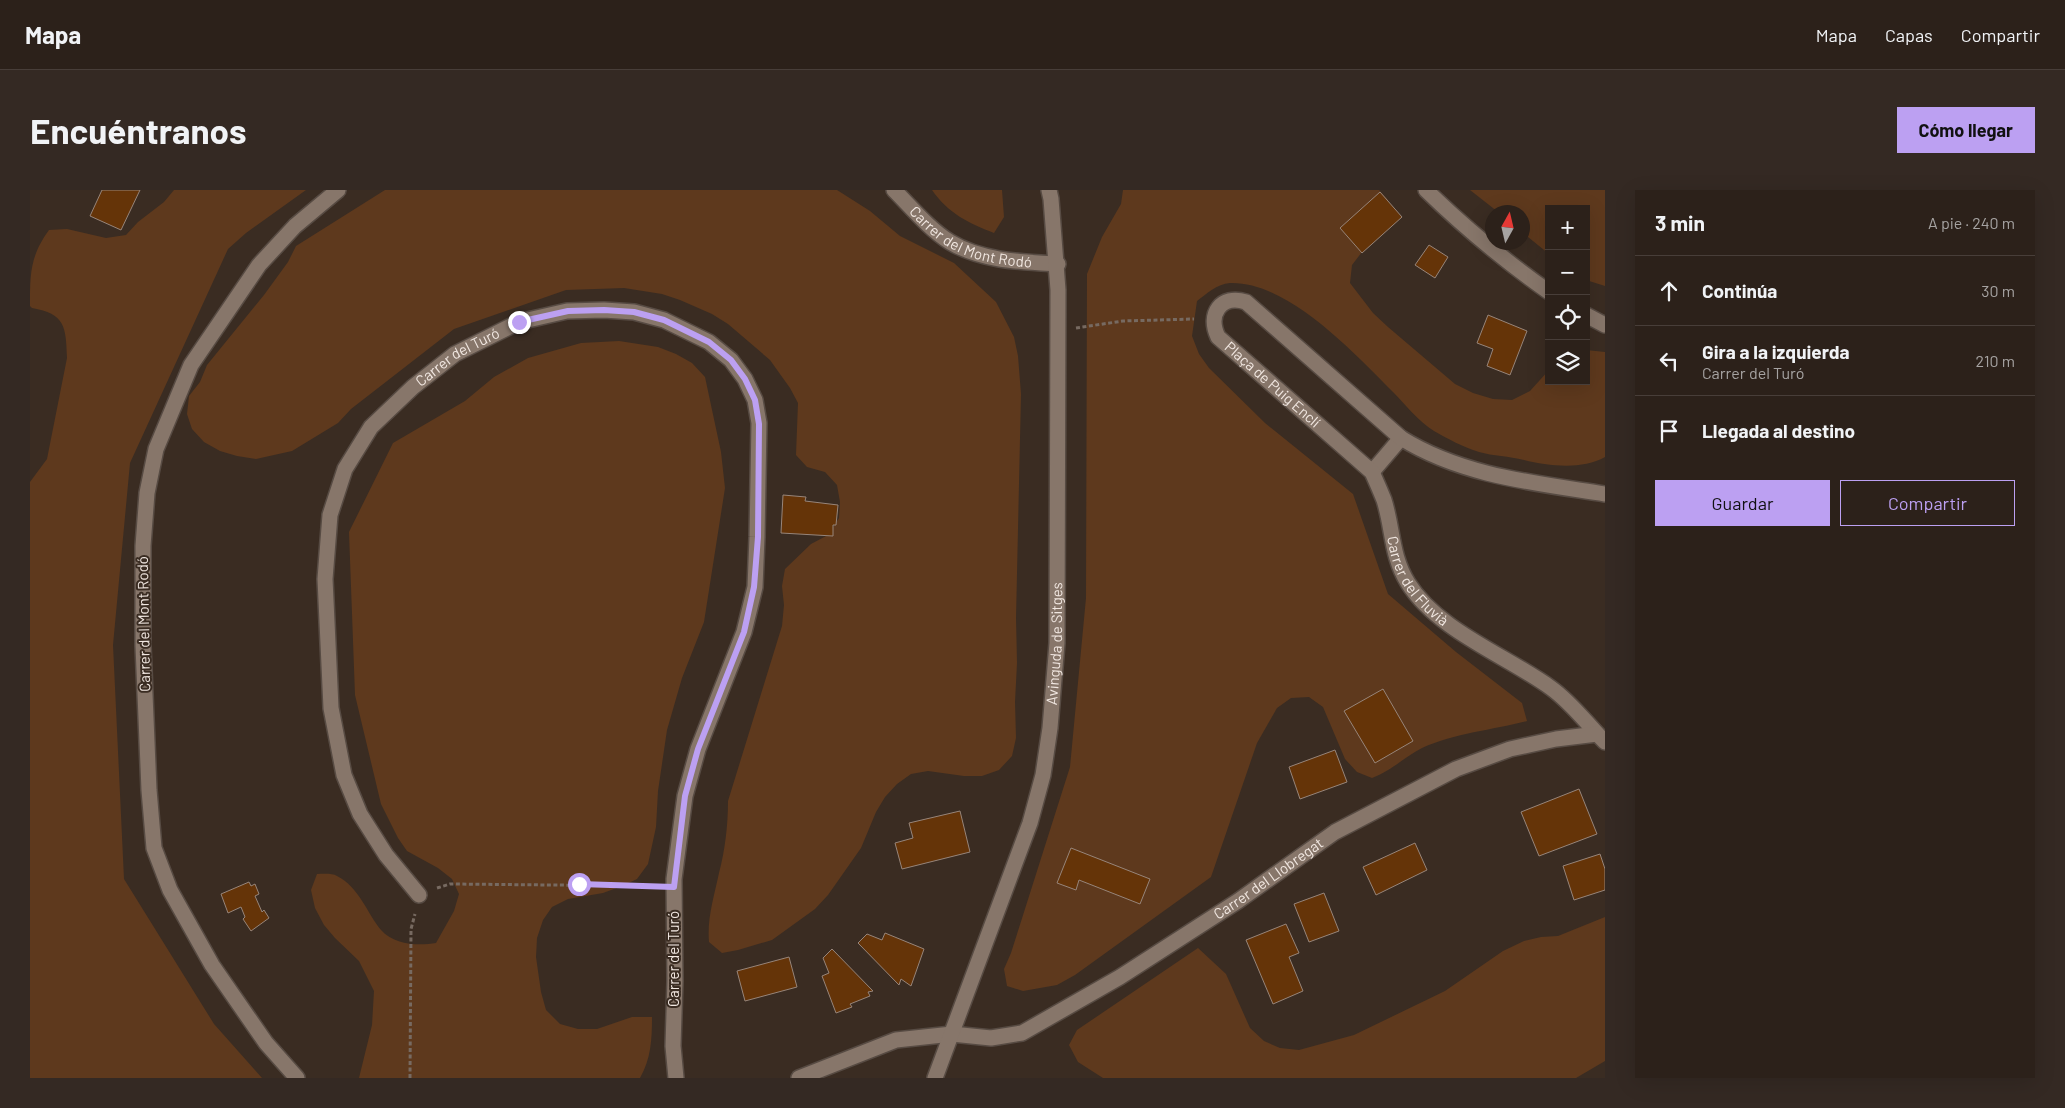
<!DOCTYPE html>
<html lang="es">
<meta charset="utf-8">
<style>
:root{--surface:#2c211a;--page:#342923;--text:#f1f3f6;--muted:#a6a3a2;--line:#483e39;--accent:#bca0f2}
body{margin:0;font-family:Barlow,sans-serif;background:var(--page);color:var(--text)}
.controls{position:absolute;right:15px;top:15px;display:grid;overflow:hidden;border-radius:0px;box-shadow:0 5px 20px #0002}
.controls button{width:45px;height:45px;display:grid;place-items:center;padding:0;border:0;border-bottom:1px solid var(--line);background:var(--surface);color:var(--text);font:25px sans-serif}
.compass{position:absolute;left:1455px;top:15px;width:45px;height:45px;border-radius:50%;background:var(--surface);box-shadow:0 5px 20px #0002;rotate:8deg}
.stop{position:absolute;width:15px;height:15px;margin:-11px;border:4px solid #bca0f2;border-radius:50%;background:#fff}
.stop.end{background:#bca0f2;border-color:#fff;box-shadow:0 1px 5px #0008}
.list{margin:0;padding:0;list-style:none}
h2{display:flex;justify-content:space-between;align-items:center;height:65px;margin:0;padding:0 20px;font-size:21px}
h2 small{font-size:16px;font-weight:400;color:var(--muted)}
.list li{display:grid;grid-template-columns:32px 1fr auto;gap:15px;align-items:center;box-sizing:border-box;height:70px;padding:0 20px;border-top:1px solid var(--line)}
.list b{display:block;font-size:19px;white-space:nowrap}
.list p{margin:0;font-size:16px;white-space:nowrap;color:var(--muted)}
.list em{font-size:16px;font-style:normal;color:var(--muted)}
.actions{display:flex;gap:10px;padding:15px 20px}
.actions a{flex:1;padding:11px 0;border:1px solid var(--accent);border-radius:0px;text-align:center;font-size:18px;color:var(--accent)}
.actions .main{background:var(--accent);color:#111}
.icon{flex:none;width:28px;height:28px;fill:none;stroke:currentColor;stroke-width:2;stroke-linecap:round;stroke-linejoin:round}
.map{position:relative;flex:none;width:1575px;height:888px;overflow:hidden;border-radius:0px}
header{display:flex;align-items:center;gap:30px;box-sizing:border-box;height:70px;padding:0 25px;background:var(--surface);border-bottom:1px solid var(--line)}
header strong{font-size:24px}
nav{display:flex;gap:28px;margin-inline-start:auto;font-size:18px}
.intro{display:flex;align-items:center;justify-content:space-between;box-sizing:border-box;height:120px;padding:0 30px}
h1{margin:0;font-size:35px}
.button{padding:12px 22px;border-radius:0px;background:var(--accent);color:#111;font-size:18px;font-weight:700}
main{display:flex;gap:30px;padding:0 30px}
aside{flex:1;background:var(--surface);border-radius:0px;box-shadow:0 5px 20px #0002}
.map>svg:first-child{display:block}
.green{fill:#5e391d}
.building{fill:#653408;stroke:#97857a}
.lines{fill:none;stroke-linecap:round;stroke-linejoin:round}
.street-casing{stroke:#574b43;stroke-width:18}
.secondary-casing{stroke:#574b43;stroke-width:18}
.path{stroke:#776a61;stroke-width:3;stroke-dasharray:4 2.5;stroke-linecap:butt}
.street{stroke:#87766a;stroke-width:15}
.secondary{stroke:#87766a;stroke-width:15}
.route{stroke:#bca0f2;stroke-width:6}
.labels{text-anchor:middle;stroke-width:4;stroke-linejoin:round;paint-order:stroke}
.street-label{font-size:15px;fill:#f1e7e1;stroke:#3a2c22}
</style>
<header>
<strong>Mapa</strong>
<nav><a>Mapa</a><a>Capas</a><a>Compartir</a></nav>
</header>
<div class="intro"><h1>Encuéntranos</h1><a class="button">Cómo llegar</a></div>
<main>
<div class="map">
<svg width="1575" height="888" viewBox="0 0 1575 888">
<rect width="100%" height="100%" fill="#3a2c22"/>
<!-- green -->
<path class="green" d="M144,0H276L216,43L198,59L100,273L83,455L94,689L184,834L232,888H0V292L17,269L37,168C36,136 35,124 2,118L0,116C0,84 0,66 19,40L37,39L76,48L96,45L108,32L134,12Z
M355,0H807L840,21L870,46L924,73L966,112L984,147L988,166L991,204L986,428L987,473L985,512L986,548L982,566L969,580L952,586H934L898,581L881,584L867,594L855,607L846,622L831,658L798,705L785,719L742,750L708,760L692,763L679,752C677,728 684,707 689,683C695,660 698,635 698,611L752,436L754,415L752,396L755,379L781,354L798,345L809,328L810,312L807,295L795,282L777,277L766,265L768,213L760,198L740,170L698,134L682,124L650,110L632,104L594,98L536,100L424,139L321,219L308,233L262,261L226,269L207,266L190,261L174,252L162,239L157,224L159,206L170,192L177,175L234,105L258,72L266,56Z
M902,0H972L974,27L964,43C938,33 918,23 902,0Z
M1093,0H1349L1358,10V28L1322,75L1320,93L1343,123L1358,137L1425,194L1443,203L1463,209L1482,210L1500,201L1519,180V191H1556V160L1575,162V267C1552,280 1519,276 1494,270C1479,266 1463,266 1449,262C1433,257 1418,249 1404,241C1388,231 1376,215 1363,202C1325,164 1258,91 1200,93C1187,94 1176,104 1167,111L1162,146L1169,164L1179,178L1235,233L1323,304L1358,404L1426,462L1492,513L1497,531C1463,540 1425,543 1392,558C1374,567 1363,580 1342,588L1327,582L1315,569L1293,517L1279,507L1261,508L1247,518L1227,553L1181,687L1045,785L1027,795L993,801L977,796L974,779L981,763L1040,577L1056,408L1057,84L1072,47L1091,14Z
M1440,0H1575V96L1556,90V19H1519V64L1493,43L1492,22H1468Z
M589,151L628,157L646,164L662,173L675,187L691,262L695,298L674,432L652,488L637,540L628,601L626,637L618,674L607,689L592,696L573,703L538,709L522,717L513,730L507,748L506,767L511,802L516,820L530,834L548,839H567L602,827H622C622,849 621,869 610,888H329L342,835L344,801L329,771L305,748L294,735L285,718L281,700L287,684C293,684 302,683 307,686C329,697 337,723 351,740C364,755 389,756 406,753L424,721L429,704L422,689L408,678L377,661L368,648L351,614L325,505L319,342L363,253L435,211L464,187L498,168L551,153Z
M1575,727V871L1546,888H1073L1048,872L1039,855L1047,840L1168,758L1196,784L1220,838L1234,851L1250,858L1269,860L1324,845L1415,801L1473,761L1494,751L1511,747L1528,746Z"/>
<!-- building -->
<path class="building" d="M72,0H110L91,40L60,26Z
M1350,2L1372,27L1332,63L1310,38Z
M1399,55L1418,67L1405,88L1385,75Z
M1458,125L1497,141L1480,185L1457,176L1463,159L1447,153Z
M753,305L776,307L775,311L808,315L806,335H803V346L751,343Z
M1353,499L1383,551L1345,573L1314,521Z
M1305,560L1317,592L1270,609L1259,577Z
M1549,599L1567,644L1509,666L1491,622Z
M930,621L940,662L872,679L865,653L883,648L879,633Z
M1385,653L1397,680L1346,705L1333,677Z
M1041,658L1120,689L1110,714L1049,690L1046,700L1027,693Z
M1570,664L1575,679V700L1544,710L1533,676Z
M219,692L221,696L225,694L229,704L225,706L232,722L234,720L239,728L221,741L213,729L215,727L211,717L198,723L191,704Z
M1294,703L1309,741L1279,752L1264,714Z
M1256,734L1269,763L1259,767L1273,801L1243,814L1216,750Z
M855,743L894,759L881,796L871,789L869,795L828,753L837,744L852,750Z
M802,759L843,801L838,802L840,806L820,814L822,817L806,823L792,786L799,783L793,768Z
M759,767L767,797L715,811L707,781Z"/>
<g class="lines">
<!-- street casing -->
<g class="street-casing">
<g id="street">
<path id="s1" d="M864,0C881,17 899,39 920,52C951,71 992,72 1028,74"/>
<path d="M1396,0C1434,37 1475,71 1519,102"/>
<path d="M1556,125L1575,135"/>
<path d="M1342,282L1371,248"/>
<path id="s2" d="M1575,304C1505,293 1432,286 1371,248L1216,112C1191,104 1177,124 1188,147L1342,282C1346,291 1350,300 1354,310C1363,338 1361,366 1378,393C1407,440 1477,466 1521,498C1542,513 1557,534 1575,552"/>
<path id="s3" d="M389,705L356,665L330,624L314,585L301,518L295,389L300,325L315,279L341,237L383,197L425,164L489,132L537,121L574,120L604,122L634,130L679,152L701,170L715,189L725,210L729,233L727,347L725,397L714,442L668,559L655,606L644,689L645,791L643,856L646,888"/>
<path d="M267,888L236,853L182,775L140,700L124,658L119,600L113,456V356L117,303L126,259L161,175L229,75L265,36L308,0"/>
<path id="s4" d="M769,888L866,850L922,844L961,848L992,843L1090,787L1208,711L1305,642L1426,579L1480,559L1526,549L1567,544"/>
</g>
</g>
<!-- secondary casing -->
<g class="secondary-casing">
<g id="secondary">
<path id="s5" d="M905,888L1000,633L1013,585L1020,538L1027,453L1028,100L1021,9L1019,0"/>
</g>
</g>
<!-- path -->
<path class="path" d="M1046,138L1093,131L1164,129
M407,698L420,694L625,696
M380,888L381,739L385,724"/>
<!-- street -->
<use href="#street" class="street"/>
<!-- secondary -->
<use href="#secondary" class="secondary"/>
</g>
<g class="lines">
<!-- route -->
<path class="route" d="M489,132L538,121L574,120L604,122L634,130L679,152L701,170L715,189L725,210L729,234L728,347L724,397L714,442L668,559L655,606L644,697L549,694"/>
</g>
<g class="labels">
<!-- street labels -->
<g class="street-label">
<text dy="5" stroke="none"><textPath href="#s1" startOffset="94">Carrer del Mont Rodó</textPath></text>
<text dy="5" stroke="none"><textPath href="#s3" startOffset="614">Carrer del Turó</textPath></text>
<text dy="5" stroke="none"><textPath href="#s2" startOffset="552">Plaça de Puig Enclí</textPath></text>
<text dy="5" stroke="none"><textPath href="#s2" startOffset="805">Carrer del Fluvià</textPath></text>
<text transform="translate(114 434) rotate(-91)" y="5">Carrer del Mont Rodó</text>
<text dy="5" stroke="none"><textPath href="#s5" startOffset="454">Avinguda de Sitges</textPath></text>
<text dy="5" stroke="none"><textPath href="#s4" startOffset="522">Carrer del Llobregat</textPath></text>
<text transform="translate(644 769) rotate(-90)" y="5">Carrer del Turó</text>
</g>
</g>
</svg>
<div class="controls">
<button>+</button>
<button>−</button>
<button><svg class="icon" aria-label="locate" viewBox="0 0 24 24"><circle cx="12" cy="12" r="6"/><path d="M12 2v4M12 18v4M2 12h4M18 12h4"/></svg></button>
<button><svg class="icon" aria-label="layers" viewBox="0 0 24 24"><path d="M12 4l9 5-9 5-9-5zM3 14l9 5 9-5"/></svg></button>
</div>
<svg class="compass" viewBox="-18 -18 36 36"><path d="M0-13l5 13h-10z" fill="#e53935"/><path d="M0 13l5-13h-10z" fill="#a6a3a2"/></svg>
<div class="stop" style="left:549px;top:694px"></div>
<div class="stop end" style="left:489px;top:132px"></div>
</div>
<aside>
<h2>3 min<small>A pie · 240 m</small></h2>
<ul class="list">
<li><svg class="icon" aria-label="ahead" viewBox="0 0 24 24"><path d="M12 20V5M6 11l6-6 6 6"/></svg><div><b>Continúa</b></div><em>30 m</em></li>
<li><svg class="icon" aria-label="left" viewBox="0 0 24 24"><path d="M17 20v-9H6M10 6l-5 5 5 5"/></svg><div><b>Gira a la izquierda</b><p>Carrer del Turó</p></div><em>210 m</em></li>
<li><svg class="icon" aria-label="arrive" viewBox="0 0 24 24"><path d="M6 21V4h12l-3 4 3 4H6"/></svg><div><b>Llegada al destino</b></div></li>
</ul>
<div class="actions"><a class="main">Guardar</a><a>Compartir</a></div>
</aside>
</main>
